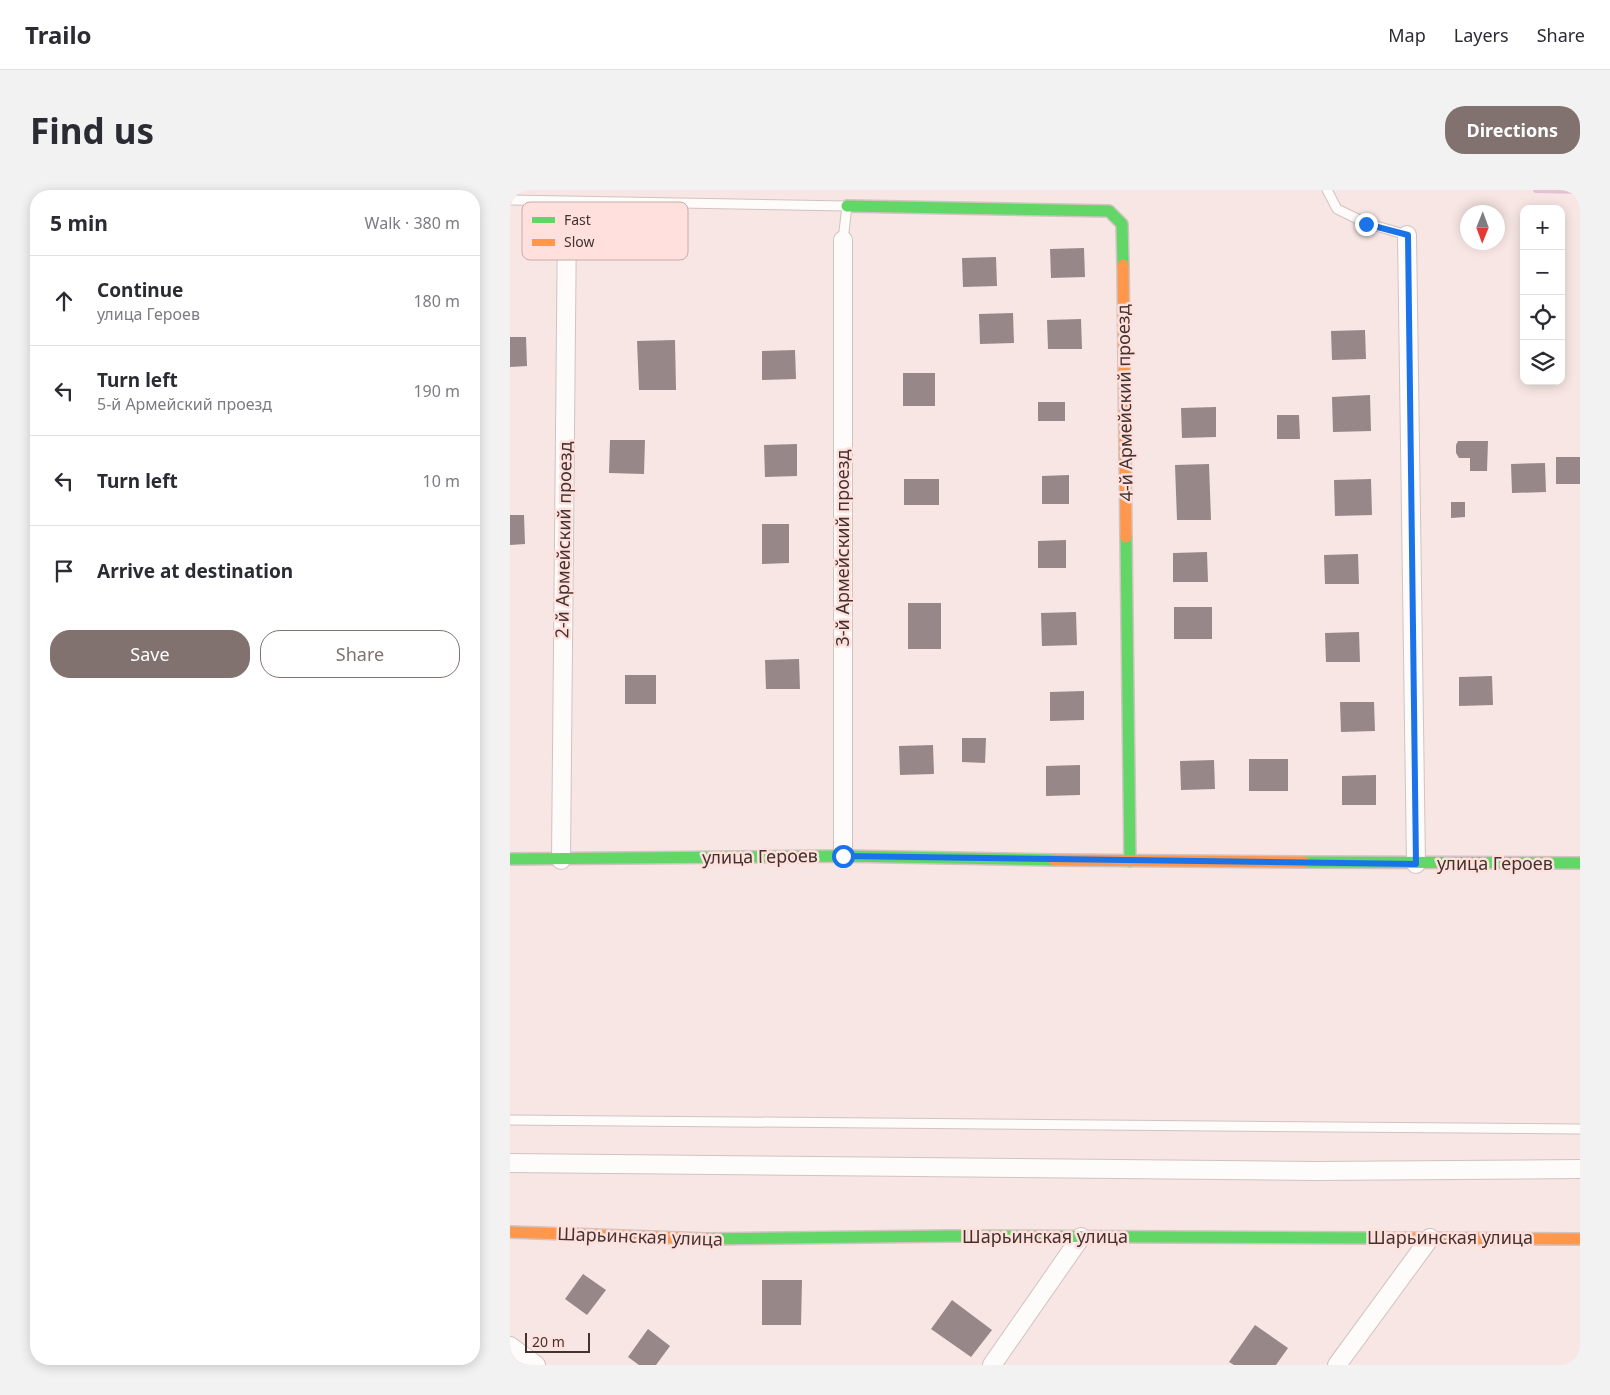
<!DOCTYPE html>
<meta charset="utf-8">
<style>
:root{--surface:#fff;--page:#f2f2f3;--text:#2b2b33;--muted:#7c7c81;--line:#e1e1e2;--accent:#817270}
body{margin:0;font-family:"Noto Sans",sans-serif;background:var(--page);color:var(--text)}
.controls{position:absolute;right:15px;top:15px;display:grid;overflow:hidden;border-radius:10px;box-shadow:0 2px 12px #0003}
.controls button{width:45px;height:45px;display:grid;place-items:center;padding:0;border:0;border-bottom:1px solid var(--line);background:var(--surface);color:var(--text);font:25px sans-serif}
.compass{position:absolute;left:950px;top:15px;width:45px;height:45px;border-radius:50%;background:var(--surface);box-shadow:0 2px 12px #0003;rotate:181deg}
.scale{position:absolute;left:15px;bottom:12px;width:65px;box-sizing:border-box;padding-left:5px;border:2px solid #423331;border-top:0;font-size:14px;line-height:18px;white-space:nowrap;color:#423331;-webkit-text-stroke:4px #ffe0dc;paint-order:stroke}
.stop{position:absolute;width:15px;height:15px;margin:-11px;border:4px solid #1a73e8;border-radius:50%;background:#fff}
.stop.end{background:#1a73e8;border-color:#fff;box-shadow:0 1px 5px #0008}
.list{margin:0;padding:0;list-style:none}
h2{display:flex;justify-content:space-between;align-items:center;height:65px;margin:0;padding:0 20px;font-size:21px}
h2 small{font-size:16px;font-weight:400;color:var(--muted)}
.list li{display:grid;grid-template-columns:32px 1fr auto;gap:15px;align-items:center;box-sizing:border-box;height:90px;padding:0 20px;border-top:1px solid var(--line)}
.list b{display:block;font-size:19px;white-space:nowrap}
.list p{margin:0;font-size:16px;white-space:nowrap;color:var(--muted)}
.list em{font-size:16px;font-style:normal;color:var(--muted)}
.actions{display:flex;gap:10px;padding:15px 20px}
.actions a{flex:1;padding:11px 0;border:1px solid var(--accent);border-radius:20px;text-align:center;font-size:18px;color:var(--accent)}
.actions .main{background:var(--accent);color:#fff}
.icon{flex:none;width:28px;height:28px;fill:none;stroke:currentColor;stroke-width:2;stroke-linecap:round;stroke-linejoin:round}
.map{position:relative;flex:none;width:1070px;height:1175px;overflow:hidden;border-radius:20px}
header{display:flex;align-items:center;gap:30px;box-sizing:border-box;height:70px;padding:0 25px;background:var(--surface);border-bottom:1px solid var(--line)}
header strong{font-size:24px}
nav{display:flex;gap:28px;margin-inline-start:auto;font-size:18px}
.intro{display:flex;align-items:center;justify-content:space-between;box-sizing:border-box;height:120px;padding:0 30px}
h1{margin:0;font-size:35px}
.button{padding:12px 22px;border-radius:20px;background:var(--accent);color:#fff;font-size:18px;font-weight:700}
main{display:flex;gap:30px;padding:0 30px}
aside{flex:1;background:var(--surface);border-radius:20px;box-shadow:0 2px 12px #0003}
.map>svg:first-child{display:block}
.lines{fill:none;stroke-linecap:round;stroke-linejoin:round}
.stream{stroke:#e6c0d5;stroke-width:6}
.building{fill:#978789}
.lane-casing{stroke:#d1c3c1;stroke-width:11}
.street-casing{stroke:#d1c3c1;stroke-width:20}
.fast-casing{stroke:#d1c3c1;stroke-width:14}
.slow-casing{stroke:#d1c3c1;stroke-width:14}
.lane{stroke:#fefbfb;stroke-width:9}
.street{stroke:#fefbfb;stroke-width:18}
.fast{stroke:#63d668;stroke-width:11}
.slow{stroke:#ff974d;stroke-width:11}
.route{stroke:#1a73e8;stroke-width:6}
.labels{text-anchor:middle;stroke-width:5;stroke-linejoin:round;paint-order:stroke}
.street-label{font-size:18px;fill:#423331;stroke:#ffe0dc}
.key{fill:#ffe0dc;stroke:#c6aca9;stroke-width:1}
.key-label{font-size:14px;fill:#423331}
</style>
<header>
<strong>Trailo</strong>
<nav><a>Map</a><a>Layers</a><a>Share</a></nav>
</header>
<div class="intro"><h1>Find us</h1><a class="button">Directions</a></div>
<main>
<aside>
<h2>5 min<small>Walk · 380 m</small></h2>
<ul class="list">
<li><svg class="icon" aria-label="ahead" viewBox="0 0 24 24"><path d="M12 20V5M6 11l6-6 6 6"/></svg><div><b>Continue</b><p>улица Героев</p></div><em>180 m</em></li>
<li><svg class="icon" aria-label="left" viewBox="0 0 24 24"><path d="M17 20v-9H6M10 6l-5 5 5 5"/></svg><div><b>Turn left</b><p>5-й Армейский проезд</p></div><em>190 m</em></li>
<li><svg class="icon" aria-label="left" viewBox="0 0 24 24"><path d="M17 20v-9H6M10 6l-5 5 5 5"/></svg><div><b>Turn left</b></div><em>10 m</em></li>
<li><svg class="icon" aria-label="arrive" viewBox="0 0 24 24"><path d="M6 21V4h12l-3 4 3 4H6"/></svg><div><b>Arrive at destination</b></div></li>
</ul>
<div class="actions"><a class="main">Save</a><a>Share</a></div>
</aside>
<div class="map">
<svg width="1070" height="1175" viewBox="0 0 1070 1175">
<rect width="100%" height="100%" fill="#f7e6e4"/>
<g class="lines">
<!-- stream -->
<path class="stream" d="M1026,0L1070,1"/>
</g>
<!-- building -->
<path class="building" d="M574,58L575,87L541,88L540,59Z
M486,67L487,96L453,97L452,68Z
M503,123L504,153L470,154L469,124Z
M571,129L572,159H538L537,130Z
M855,140L856,169L822,170L821,141Z
M0,147H16L17,176L0,177Z
M165,150L166,200H129L127,151Z
M285,160L286,189L252,190V161Z
M393,183H425V216H393Z
M860,205L861,241L823,242L822,207Z
M528,212H555V231H528Z
M706,217V247L672,248L671,218Z
M767,225H789L790,249H767Z
M100,250H135L134,284L99,283Z
M948,251H978L977,281H960V268H949L946,263V255Z
M287,254V286L255,287L254,255Z
M1046,267H1070V294H1046Z
M1035,273L1036,302L1002,303L1001,274Z
M699,274L701,330H667L665,275Z
M559,285V314H532V286Z
M394,289H429V315H394Z
M861,289L862,325L825,326L824,290Z
M941,312H955V327L941,328Z
M0,325H14L15,354L0,355Z
M252,334H279V373L252,374Z
M556,350V378H528V351Z
M697,362L698,392H663V363Z
M848,364L849,394H815L814,365Z
M398,413H431V459H398Z
M664,417H702V449H664Z
M566,422L567,455L532,456L531,423Z
M849,442L850,472H816L815,443Z
M289,469L290,499H256L255,470Z
M115,485H146V514H115Z
M982,486L983,515L949,516V487Z
M574,501V530L540,531V502Z
M830,512H864L865,541L831,542Z
M452,548H476L475,573L452,572Z
M423,555L424,584L390,585L389,556Z
M739,569H778V601H739Z
M704,570L705,599L671,600L670,571Z
M570,575V605L536,606V576Z
M866,585V615H832V586Z
M73,1084L96,1100L77,1125L55,1109Z
M252,1090H292L291,1135H252Z
M442,1110L482,1140L461,1167L421,1139Z
M745,1135L778,1158L766,1175H724L719,1172Z
M138,1139L160,1156L146,1175H129L118,1167Z"/>
<g class="lines">
<!-- lane casing -->
<g class="lane-casing">
<path id="lane" d="M817,0L827,19L856,33L897,45
M0,10L337,16L333,50
M0,930L1070,939"/>
</g>
<!-- street casing -->
<g class="street-casing">
<path id="street" d="M897,45L906,674
M333,50V666
M51,670L57,29
M0,973L805,981L1070,979
M0,1156L26,1175
M482,1175L571,1047
M827,1175L920,1048"/>
</g>
<!-- fast casing -->
<g class="fast-casing">
<path id="fast" d="M337,16L599,21L612,34L613,75
M616,347L620,671
M0,669L333,666L544,670
M794,672L1070,673
M196,1049L439,1046L865,1048"/>
</g>
<!-- slow casing -->
<g class="slow-casing">
<path id="slow" d="M613,75L616,347
M544,670L794,672
M0,1042L196,1049
M865,1048L1070,1049"/>
</g>
<!-- lane -->
<use href="#lane" class="lane"/>
<!-- street -->
<use href="#street" class="street"/>
<!-- fast -->
<use href="#fast" class="fast"/>
<!-- slow -->
<use href="#slow" class="slow"/>
</g>
<g class="lines">
<!-- route -->
<path class="route" d="M333,666L906,674L898,45L856,34"/>
</g>
<g class="labels">
<!-- street labels -->
<g class="street-label">
<text transform="translate(615 213) rotate(-91)" y="6">4-й Армейский проезд</text>
<text transform="translate(54 350) rotate(-89)" y="6">2-й Армейский проезд</text>
<text transform="translate(333 358) rotate(-90)" y="6">3-й Армейский проезд</text>
<text transform="translate(250 667) rotate(-1)" y="6">улица Героев</text>
<text x="985" y="680">улица Героев</text>
<text transform="translate(130 1047) rotate(2)" y="6">Шарьинская улица</text>
<text x="535" y="1053">Шарьинская улица</text>
<text x="940" y="1054">Шарьинская улица</text>
</g>
</g>
<!-- legend -->
<rect x="12" y="12" width="166" height="58" rx="8" class="key"/>
<rect x="22" y="27" width="23" height="6" fill="#63d668"/>
<rect x="22" y="49" width="23" height="7" fill="#ff974d"/>
<g class="key-label">
<text x="54" y="35">Fast</text>
<text x="54" y="57">Slow</text>
</g>
</svg>
<div class="controls">
<button>+</button>
<button>−</button>
<button><svg class="icon" aria-label="locate" viewBox="0 0 24 24"><circle cx="12" cy="12" r="6"/><path d="M12 2v4M12 18v4M2 12h4M18 12h4"/></svg></button>
<button><svg class="icon" aria-label="layers" viewBox="0 0 24 24"><path d="M12 4l9 5-9 5-9-5zM3 14l9 5 9-5"/></svg></button>
</div>
<svg class="compass" viewBox="-18 -18 36 36"><path d="M0-13l5 13h-10z" fill="#e53935"/><path d="M0 13l5-13h-10z" fill="#7c7c81"/></svg>
<div class="scale">20 m</div>
<div class="stop" style="left:333px;top:666px"></div>
<div class="stop end" style="left:856px;top:34px"></div>
</div>
</main>
